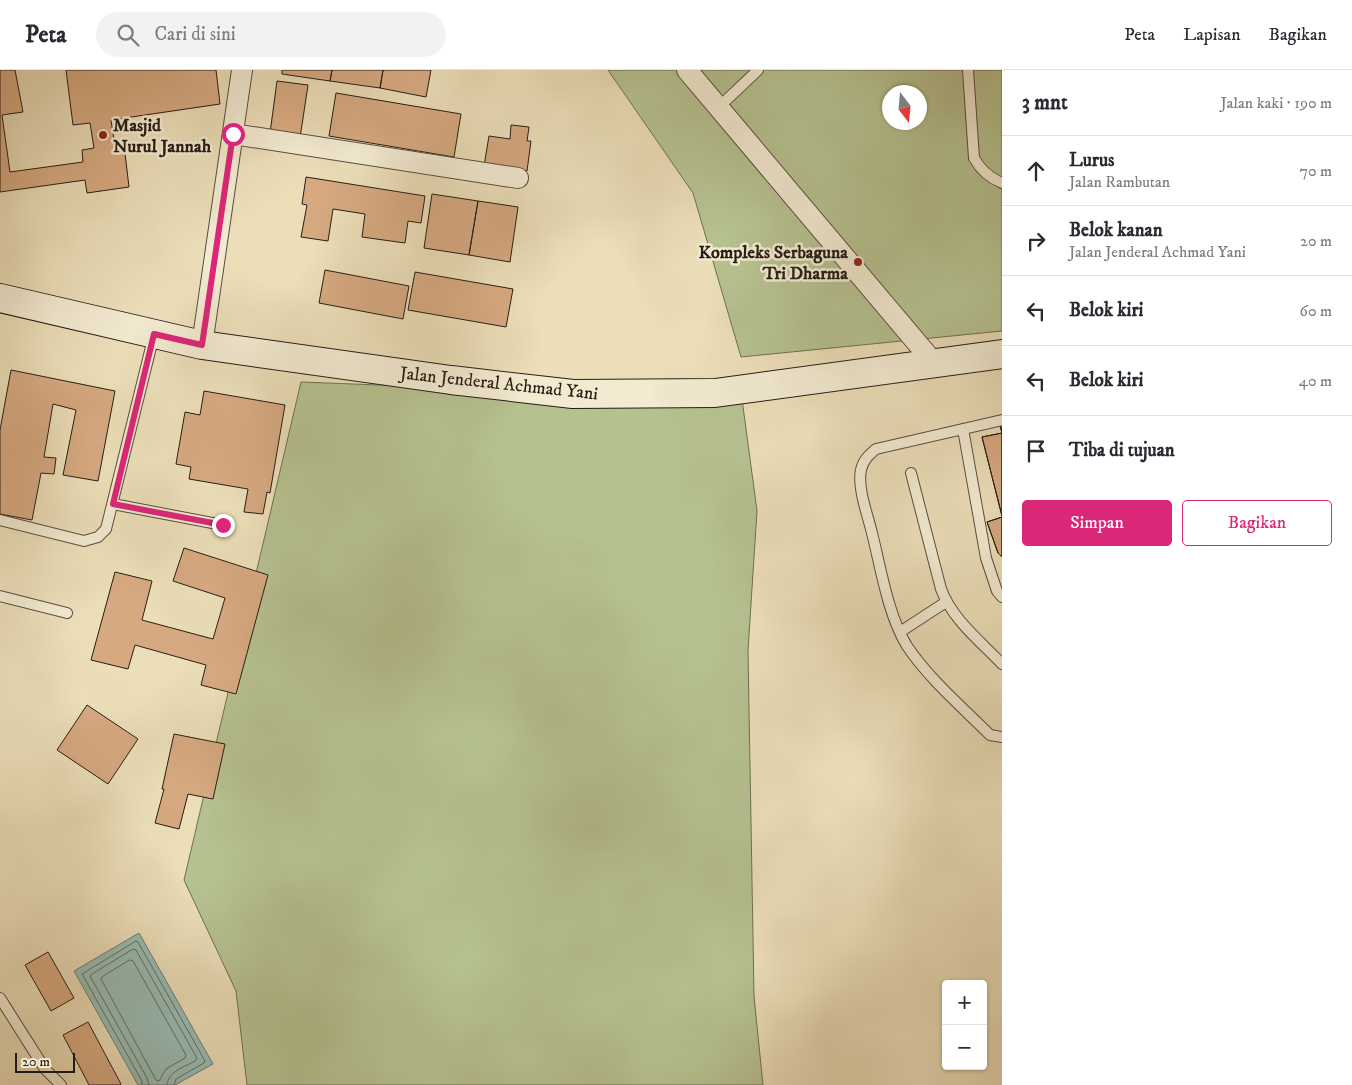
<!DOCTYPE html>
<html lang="id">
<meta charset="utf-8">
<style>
:root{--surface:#fff;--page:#f2f2f3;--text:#2b2b33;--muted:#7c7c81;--line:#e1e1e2;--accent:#db2777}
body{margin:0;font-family:"IM FELL DW Pica",serif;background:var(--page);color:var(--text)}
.controls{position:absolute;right:15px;bottom:15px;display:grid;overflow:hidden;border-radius:5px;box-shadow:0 1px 4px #0004}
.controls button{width:45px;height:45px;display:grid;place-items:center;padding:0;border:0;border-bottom:1px solid var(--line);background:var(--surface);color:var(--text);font:25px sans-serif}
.compass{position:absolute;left:882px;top:15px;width:45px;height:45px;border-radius:50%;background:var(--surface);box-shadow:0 1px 4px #0004;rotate:164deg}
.scale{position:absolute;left:15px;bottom:12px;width:60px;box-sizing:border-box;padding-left:5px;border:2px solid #271d16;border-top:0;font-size:14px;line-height:18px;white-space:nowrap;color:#271d16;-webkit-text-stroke:4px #f2ead1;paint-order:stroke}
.stop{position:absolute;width:15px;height:15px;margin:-11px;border:4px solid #db2777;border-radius:50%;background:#fff}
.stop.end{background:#db2777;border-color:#fff;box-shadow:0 1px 5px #0008}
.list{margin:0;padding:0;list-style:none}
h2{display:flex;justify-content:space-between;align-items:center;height:65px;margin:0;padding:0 20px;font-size:21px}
h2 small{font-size:16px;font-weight:400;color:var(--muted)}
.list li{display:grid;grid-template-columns:32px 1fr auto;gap:15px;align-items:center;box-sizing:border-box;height:70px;padding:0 20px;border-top:1px solid var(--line)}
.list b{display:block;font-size:19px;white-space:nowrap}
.list p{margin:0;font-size:16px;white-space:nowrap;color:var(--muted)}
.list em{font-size:16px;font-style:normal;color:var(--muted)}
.actions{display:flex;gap:10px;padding:15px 20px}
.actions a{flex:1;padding:11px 0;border:1px solid var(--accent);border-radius:5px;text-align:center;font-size:18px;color:var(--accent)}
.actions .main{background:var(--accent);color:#fff}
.icon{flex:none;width:28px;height:28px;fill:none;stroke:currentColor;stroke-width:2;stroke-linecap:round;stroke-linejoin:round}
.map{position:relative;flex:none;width:1002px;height:1015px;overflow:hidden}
header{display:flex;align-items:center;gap:30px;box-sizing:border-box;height:70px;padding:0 25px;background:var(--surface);border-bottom:1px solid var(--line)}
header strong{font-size:24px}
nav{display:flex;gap:28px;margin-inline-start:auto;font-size:18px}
.search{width:350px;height:45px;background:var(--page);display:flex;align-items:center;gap:12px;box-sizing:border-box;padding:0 18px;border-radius:28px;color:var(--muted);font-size:19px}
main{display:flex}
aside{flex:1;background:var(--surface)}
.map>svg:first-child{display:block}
.green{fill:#b6c190;stroke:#6e6f53;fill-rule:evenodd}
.water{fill:#98bcb3;stroke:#6b7c74}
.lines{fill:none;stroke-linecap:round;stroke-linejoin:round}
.shore{stroke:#606c64;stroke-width:1}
.building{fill:#d6a981;stroke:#271d16}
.lane-casing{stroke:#584d3e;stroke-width:12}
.street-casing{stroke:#584d3e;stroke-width:22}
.secondary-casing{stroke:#271d16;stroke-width:30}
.lane{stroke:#f2ead1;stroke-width:10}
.street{stroke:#f2ead1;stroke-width:20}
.secondary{stroke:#f2ead1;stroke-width:28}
.route{stroke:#db2777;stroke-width:6}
.poi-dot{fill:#8f2418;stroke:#f2ead1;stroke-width:2}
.labels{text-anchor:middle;stroke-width:5;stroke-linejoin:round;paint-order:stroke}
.poi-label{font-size:18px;font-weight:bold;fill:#271d16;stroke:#f2ead1;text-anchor:start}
.street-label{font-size:18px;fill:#271d16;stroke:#f2ead1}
</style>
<header>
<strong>Peta</strong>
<div class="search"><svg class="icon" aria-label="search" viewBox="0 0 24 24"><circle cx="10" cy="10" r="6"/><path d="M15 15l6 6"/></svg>Cari di sini</div>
<nav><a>Peta</a><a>Lapisan</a><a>Bagikan</a></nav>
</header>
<main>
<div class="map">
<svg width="1002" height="1015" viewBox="0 0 1002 1015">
<rect width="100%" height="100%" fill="#ebdeb8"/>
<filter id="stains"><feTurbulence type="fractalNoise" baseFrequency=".004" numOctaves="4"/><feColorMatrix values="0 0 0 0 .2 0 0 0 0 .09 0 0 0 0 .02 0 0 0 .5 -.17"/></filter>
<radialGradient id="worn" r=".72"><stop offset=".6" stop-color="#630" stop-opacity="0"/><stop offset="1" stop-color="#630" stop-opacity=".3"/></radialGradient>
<!-- green -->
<path class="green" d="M608,0H1002V261L741,287L693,123ZM889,22H919V52H889Z
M301,312L742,329L757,441L748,580L754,926L763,1015H247L236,921L184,810Z"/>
<!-- water -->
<path class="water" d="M139,863L213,994L175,1015H138L74,901Z"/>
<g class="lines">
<!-- shore -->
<path class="shore" d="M130,890L133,891L186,985L185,988L166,999L159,1011L156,1010L101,909L102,907Z
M142,1015V1011L82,904L136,871L138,872L205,991L204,993L176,1009L174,1015
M149,1015L147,1008L90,906L92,904L133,879L136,880L197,988L195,991C185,997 168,1001 167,1015"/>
</g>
<!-- building -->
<path class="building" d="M0,0H15L23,42L2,45L10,102L83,92L82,80L94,78L90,53L73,55L66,0H216L220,34L111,50L115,76L124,75L129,117L87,123L85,110L0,122Z
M282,0H332L330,11L282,4Z
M332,0H383L380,18L330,11Z
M383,0H431L426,27L380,18Z
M277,11L308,15L300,68L270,63Z
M336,23L461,44L454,87L329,66Z
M511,55L529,57L527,71H531L527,101L484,96L489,66L510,69Z
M306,107L425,126L421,153L408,151L405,173L362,167L365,144L333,139L328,171L301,167L307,135L302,134Z
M432,124L478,131L469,185L424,178Z
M478,131L518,137L510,192L469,185Z
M325,200L409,216L403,249L319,233Z
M415,202L513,219L506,257L408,240Z
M11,300L115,321L98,411L63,405L76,340L53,334L44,387L56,388L54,404L41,403L32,450L0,444V360Z
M204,321L285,335L270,423L267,422L263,444L244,442L248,419L189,409L191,397L176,394L185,342L200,345Z
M999,352H1002V446L982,367L1002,363Z
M999,352H1002V446L982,367L1002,363Z
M1002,447V487L998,483L987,452Z
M1002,447V487L998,483L987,452Z
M184,478L268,505L236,624L201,615L206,595L135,575L128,599L91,590L115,502L152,511L142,550L213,569L225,528L173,511Z
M87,635L138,669L108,714L57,680Z
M174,664L225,674L213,729L188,724L179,759L155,753L164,719H162Z
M48,882L74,928L51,941L25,895Z
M88,952L121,1014L120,1015H89L63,965Z"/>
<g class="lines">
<!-- lane casing -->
<g class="lane-casing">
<path id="lane" d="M968,0L974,88C980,99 990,108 1002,113
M719,37L758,0
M1002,350L876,379C869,385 863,390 861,400C857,417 868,446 872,463C881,499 888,545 907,576C929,609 962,637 990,665L1002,667
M963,359L986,488L997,521L1002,527
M911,403L941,519C952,549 980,571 1002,594
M113,434L223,455
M0,450L84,471L98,467L106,459L154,265
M0,526L67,543
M900,562L946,532
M0,928L45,999L61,1015"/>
</g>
<!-- street casing -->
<g class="street-casing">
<path id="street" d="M687,0L934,293
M233,64L518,108
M202,275L242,0"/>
</g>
<!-- secondary casing -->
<g class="secondary-casing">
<path id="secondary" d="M0,228L202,275L451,310L573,324L715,323L1002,284"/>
</g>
<!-- lane -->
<use href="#lane" class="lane"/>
<!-- street -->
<use href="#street" class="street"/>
<!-- secondary -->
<use href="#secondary" class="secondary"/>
</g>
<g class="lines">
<!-- route -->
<path class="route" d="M223,455L113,434L154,264L202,275L233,64"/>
</g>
<!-- markers -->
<g class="poi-dot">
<circle cx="103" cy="65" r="5"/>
<circle cx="858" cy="192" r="5"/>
</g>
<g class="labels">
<!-- poi labels -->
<g class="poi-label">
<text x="113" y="61">Masjid<tspan x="113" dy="21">Nurul Jannah</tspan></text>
<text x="848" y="188" text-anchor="end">Kompleks Serbaguna<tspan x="848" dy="21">Tri Dharma</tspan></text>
</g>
<!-- street labels -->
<g class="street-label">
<text transform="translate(499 313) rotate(6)" y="6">Jalan Jenderal Achmad Yani</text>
</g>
</g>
<rect width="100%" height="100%" filter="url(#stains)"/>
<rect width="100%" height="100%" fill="url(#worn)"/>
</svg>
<div class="controls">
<button>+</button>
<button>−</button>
</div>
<svg class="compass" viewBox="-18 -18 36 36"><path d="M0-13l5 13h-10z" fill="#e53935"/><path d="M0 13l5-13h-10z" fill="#7c7c81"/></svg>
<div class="scale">20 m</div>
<div class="stop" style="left:233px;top:64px"></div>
<div class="stop end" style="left:223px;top:455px"></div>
</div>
<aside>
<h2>3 mnt<small>Jalan kaki · 190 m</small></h2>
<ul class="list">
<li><svg class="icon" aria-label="ahead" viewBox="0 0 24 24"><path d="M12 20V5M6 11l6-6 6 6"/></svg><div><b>Lurus</b><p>Jalan Rambutan</p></div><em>70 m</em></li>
<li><svg class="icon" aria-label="right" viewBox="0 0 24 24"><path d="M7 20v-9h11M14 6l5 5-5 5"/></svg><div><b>Belok kanan</b><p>Jalan Jenderal Achmad Yani</p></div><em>20 m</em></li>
<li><svg class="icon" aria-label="left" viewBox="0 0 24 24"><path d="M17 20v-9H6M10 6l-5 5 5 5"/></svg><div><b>Belok kiri</b></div><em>60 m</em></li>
<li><svg class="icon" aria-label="left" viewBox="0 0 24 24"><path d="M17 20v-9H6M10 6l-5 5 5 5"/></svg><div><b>Belok kiri</b></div><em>40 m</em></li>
<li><svg class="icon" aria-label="arrive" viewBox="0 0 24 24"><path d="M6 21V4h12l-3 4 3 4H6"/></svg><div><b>Tiba di tujuan</b></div></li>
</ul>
<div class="actions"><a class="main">Simpan</a><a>Bagikan</a></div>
</aside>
</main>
